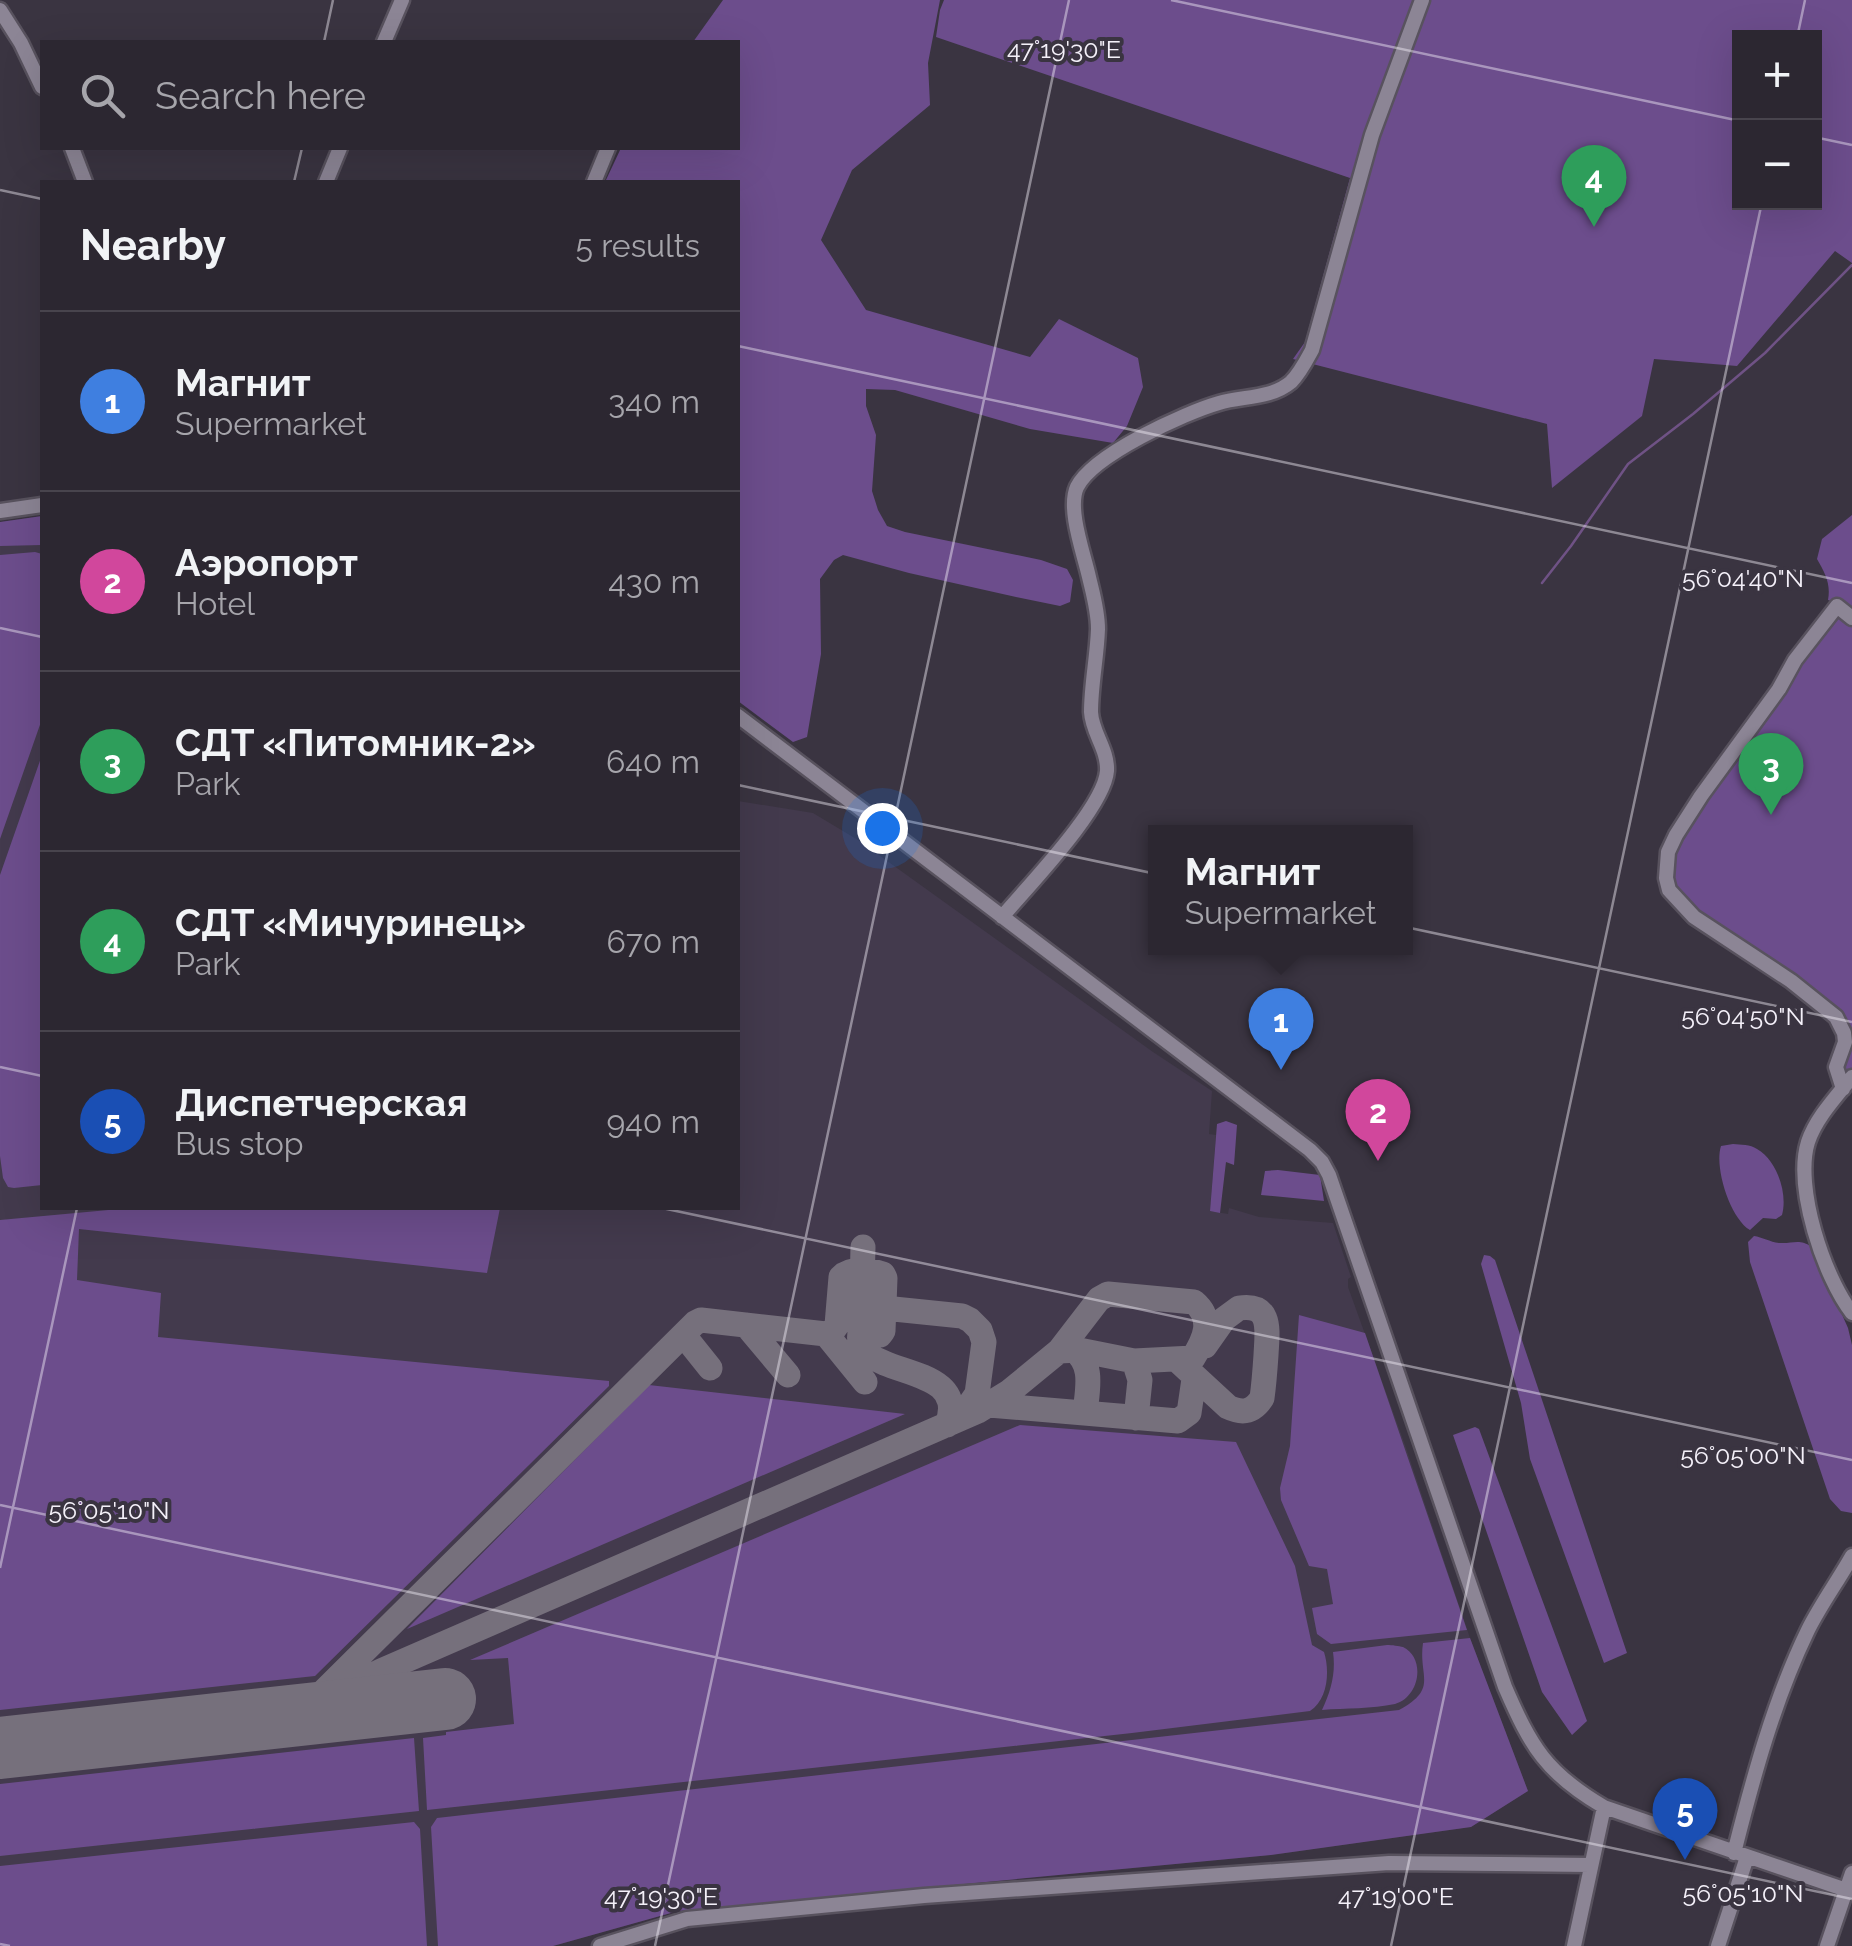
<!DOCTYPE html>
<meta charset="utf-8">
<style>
:root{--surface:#2c2731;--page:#38333d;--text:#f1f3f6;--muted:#a6a5ab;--line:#48444d;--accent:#8c9099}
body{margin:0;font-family:Raleway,sans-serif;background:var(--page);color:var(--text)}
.controls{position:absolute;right:30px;top:30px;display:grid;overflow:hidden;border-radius:0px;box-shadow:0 10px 40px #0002}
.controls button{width:90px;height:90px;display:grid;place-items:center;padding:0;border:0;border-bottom:2px solid var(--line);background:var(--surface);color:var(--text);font:50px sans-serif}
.you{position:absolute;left:882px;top:828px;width:35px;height:35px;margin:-25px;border:8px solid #fff;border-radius:50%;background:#1a73e8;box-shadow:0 0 0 15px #1a73e833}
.badge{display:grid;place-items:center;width:65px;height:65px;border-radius:50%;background:var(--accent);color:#fff;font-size:32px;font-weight:700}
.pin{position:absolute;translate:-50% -82px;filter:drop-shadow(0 2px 5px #0008)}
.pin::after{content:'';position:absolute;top:52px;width:35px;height:30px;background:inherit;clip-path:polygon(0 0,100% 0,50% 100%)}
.popup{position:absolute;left:1148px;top:825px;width:265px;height:130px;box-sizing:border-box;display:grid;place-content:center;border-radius:0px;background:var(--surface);filter:drop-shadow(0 2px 8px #0005);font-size:32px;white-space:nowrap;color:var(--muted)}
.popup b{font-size:38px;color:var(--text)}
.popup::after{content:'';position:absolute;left:50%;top:100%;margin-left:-20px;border:20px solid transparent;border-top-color:var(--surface)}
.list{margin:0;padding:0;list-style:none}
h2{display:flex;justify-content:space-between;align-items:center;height:130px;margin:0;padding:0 40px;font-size:42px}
h2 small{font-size:32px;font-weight:400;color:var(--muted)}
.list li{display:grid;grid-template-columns:65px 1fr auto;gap:30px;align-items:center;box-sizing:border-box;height:180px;padding:0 40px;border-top:2px solid var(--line)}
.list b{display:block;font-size:38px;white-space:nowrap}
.list p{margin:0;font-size:32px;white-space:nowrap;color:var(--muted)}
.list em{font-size:32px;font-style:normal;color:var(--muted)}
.icon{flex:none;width:55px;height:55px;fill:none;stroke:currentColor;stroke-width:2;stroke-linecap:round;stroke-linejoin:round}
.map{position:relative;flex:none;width:1852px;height:1946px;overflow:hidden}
.search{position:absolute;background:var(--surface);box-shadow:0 10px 40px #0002;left:40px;top:40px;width:700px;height:110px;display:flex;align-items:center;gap:25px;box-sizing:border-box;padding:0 35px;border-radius:0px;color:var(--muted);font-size:38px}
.panel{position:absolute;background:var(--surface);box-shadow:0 10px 40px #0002;left:40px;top:180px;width:700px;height:1030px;border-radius:0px}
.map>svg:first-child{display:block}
.built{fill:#433a4d}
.green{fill:#6c4d8c;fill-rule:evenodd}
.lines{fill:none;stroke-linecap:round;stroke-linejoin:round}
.stream{stroke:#6f5285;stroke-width:2.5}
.taxiway{stroke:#76707c;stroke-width:25}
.runway{stroke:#76707c;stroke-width:62}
.minor-casing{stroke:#58525e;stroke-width:19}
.minor{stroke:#8c8595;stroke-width:14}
.ticks{fill:none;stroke:#f4f0f9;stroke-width:2.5;stroke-opacity:0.45}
.ticks-label{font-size:25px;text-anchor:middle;fill:#f4f0f9;stroke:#3a3441;stroke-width:8;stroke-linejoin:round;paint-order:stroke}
</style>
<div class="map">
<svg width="1852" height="1946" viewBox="0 0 1852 1946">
<rect width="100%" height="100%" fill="#3a3441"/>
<!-- built -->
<path class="built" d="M42,516V1208H738V801L813,813L858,840L1153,1052L1212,1091L1209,1134L1216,1135L1210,1211L1228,1214L1229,1208L1259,1217L1333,1223L1351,1277L1348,1279V1287L1405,1445L1470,1638L1528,1791L1471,1827L1271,1855L678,1911L553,1946H0V522Z"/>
<!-- green -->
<path class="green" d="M723,0H940L928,63L930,105L852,170L821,240L866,310L1030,357L1059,319L1138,358L1143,387L1127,426L1113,443L1030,429L895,390L866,389V406L876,435L872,491L878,510L887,526L905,532L1041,560L1067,569L1073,580L1070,602L1060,606L1016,597L909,573L843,555L834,560L820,579L821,654L807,737L793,742L738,701V182H605L621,148H738V42H693Z
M944,0H1852V263L1835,251L1737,366L1654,359L1642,416L1552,488L1547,424L1293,359L1305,342L1350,178L936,37L940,10ZM1740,38H1814V202H1740Z
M1852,515V1073L1845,1082L1839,1074L1846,1033L1671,890L1670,853L1835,602L1828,600C1831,584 1825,573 1817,559L1822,539Z
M42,516V545L0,546V522Z
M35,552L42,554V719L0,839V555Z
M42,755V1185L14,1188L8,1187L3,1178L0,1156V875Z
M1226,1121L1237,1125L1234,1165L1226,1162L1220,1213L1210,1211L1217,1124Z
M1733,1144C1741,1145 1750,1144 1757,1149C1777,1160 1788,1194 1782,1215L1776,1219L1763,1218L1750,1230C1730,1218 1714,1167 1721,1146Z
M1278,1170L1320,1175L1324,1201L1261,1195L1265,1171Z
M130,1208H500L487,1273L79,1229L77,1280L161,1293L158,1337L609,1381V1386L315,1676L0,1710V1220Z
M1754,1236C1762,1237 1770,1242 1779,1243C1793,1244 1799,1238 1812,1247L1848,1328L1852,1345V1513L1841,1511L1830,1499L1750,1262L1748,1242Z
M1484,1255L1490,1256L1495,1260L1627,1653L1604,1663L1530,1459L1521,1403L1481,1264Z
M1299,1315L1365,1333L1467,1630L1331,1644L1317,1634L1312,1608L1333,1604L1327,1569L1309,1566L1281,1500L1280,1488L1290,1446Z
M649,1385L905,1414L407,1629Z
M1020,1425L1236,1442L1295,1566L1312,1645L1324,1652C1330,1671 1328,1699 1310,1711L1132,1733L427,1810L423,1738L446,1735V1732L514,1724L508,1658L470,1660Z
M1475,1427L1479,1429L1587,1721L1572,1735L1542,1692L1453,1435Z
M1470,1638L1528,1791L1471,1827L1271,1855L678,1911L553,1946H438L431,1827L437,1818L1399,1710C1439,1688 1418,1677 1423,1643Z
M1387,1645C1392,1645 1399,1646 1403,1647C1426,1658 1420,1697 1395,1704C1372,1709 1345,1708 1322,1710C1331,1691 1336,1673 1333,1652Z
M414,1738L419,1811L0,1856V1784Z
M414,1822L420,1829L427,1946H0V1866Z"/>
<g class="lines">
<!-- stream -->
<path class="stream" d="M1542,583L1571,546L1628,464L1693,414L1765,353L1852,265"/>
<!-- taxiway -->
<path class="taxiway" d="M746,1325L788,1375
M826,1334L865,1382
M680,1339L690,1343L710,1368
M1072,1349C1095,1363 1087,1391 1085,1413
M1176,1359L1228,1407C1243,1414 1253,1412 1262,1398C1264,1384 1265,1370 1266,1355C1267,1332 1273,1303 1239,1308L1224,1319L1205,1346
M1134,1361L1140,1380L1136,1418
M989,1405L1178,1421L1189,1413L1194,1379L1191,1372
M947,1425C973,1357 845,1382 861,1328C864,1316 873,1312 884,1308L962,1316L970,1320L980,1330L984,1342L977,1394L961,1417
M323,1692L695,1323L701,1320L826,1334L832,1332L837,1325L841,1277C850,1267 871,1270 883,1274L885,1278L883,1331L880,1335L869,1334L861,1328L863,1247
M269,1718L292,1714L381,1671L978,1411L1009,1392L1059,1351L1079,1350L1134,1361L1193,1358C1205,1339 1214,1319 1194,1302L1108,1294L1099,1299L1059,1351"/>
<!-- runway -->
<path class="runway" d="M0,1748L445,1699"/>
<!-- minor casing -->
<g class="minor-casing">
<path id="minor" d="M0,10L21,43L42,87
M384,42L402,0
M72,148L85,182
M326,182L340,148
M594,182L608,148
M0,511L42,505
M738,716L1310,1150L1322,1162L1329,1175L1505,1687C1531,1747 1546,1773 1604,1807L1852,1892
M1002,917C1028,886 1104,808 1107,771C1108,749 1092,733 1091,712C1091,685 1097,657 1098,629C1098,611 1093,594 1089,577C1084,554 1067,509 1077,487C1093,455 1184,413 1219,403C1242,396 1271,399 1291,382C1300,373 1306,361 1312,350L1372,135L1422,0
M1852,1077C1836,1097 1816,1118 1808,1142C1794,1187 1824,1277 1852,1313
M1843,1089L1836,1067L1845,1042L1844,1033L1836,1017L1791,981L1694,917L1669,890L1666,878L1668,852L1676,835L1701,796L1779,689L1795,660L1837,606L1852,618
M1734,1853C1753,1778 1774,1700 1808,1630C1821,1604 1838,1581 1852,1556
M600,1946L687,1919L924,1896L1389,1863L1590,1865
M1574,1946L1604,1807
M1718,1946L1747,1857
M1827,1946L1852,1873"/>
</g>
<!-- minor -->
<use href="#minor" class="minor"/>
</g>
<!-- ticks -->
<path class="ticks" d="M1171,0L1740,121M1797,38L1805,0M324,42L333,0M1814,137L1852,145M294,182L302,148M0,190L42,199M738,346L1852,583M0,628L42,637M738,785L1852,1022M0,1067L42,1076M662,1208L1852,1460M0,1505L1852,1899M0,1568L77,1208M0,1944L10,1946M655,1946L1069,0M1391,1946L1762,202"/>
<g class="ticks-label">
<text x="1064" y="58">47°19'30"E</text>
<text x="1743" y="587">56°04'40"N</text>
<text x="1743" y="1025">56°04'50"N</text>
<text x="1743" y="1464">56°05'00"N</text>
<text x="109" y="1519">56°05'10"N</text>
<text x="1743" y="1902">56°05'10"N</text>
<text x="661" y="1905">47°19'30"E</text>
<text x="1396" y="1905">47°19'00"E</text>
</g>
</svg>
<div class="controls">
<button>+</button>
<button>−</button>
</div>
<div class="you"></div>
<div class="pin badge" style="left:1281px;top:1070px;background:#3f7fe0">1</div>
<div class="popup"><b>Магнит</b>Supermarket</div>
<div class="pin badge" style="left:1378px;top:1161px;background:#d1479c">2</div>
<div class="pin badge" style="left:1771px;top:815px;background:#2e9e5b">3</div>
<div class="pin badge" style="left:1594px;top:227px;background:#2e9e5b">4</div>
<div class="pin badge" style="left:1685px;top:1860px;background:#1a4fb4">5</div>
<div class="search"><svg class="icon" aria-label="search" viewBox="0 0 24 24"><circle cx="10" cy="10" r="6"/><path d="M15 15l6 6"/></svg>Search here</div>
<section class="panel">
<h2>Nearby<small>5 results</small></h2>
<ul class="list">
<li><span class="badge" style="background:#3f7fe0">1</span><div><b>Магнит</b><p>Supermarket</p></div><em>340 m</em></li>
<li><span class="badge" style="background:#d1479c">2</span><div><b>Аэропорт</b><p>Hotel</p></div><em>430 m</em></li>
<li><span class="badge" style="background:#2e9e5b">3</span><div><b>СДТ «Питомник-2»</b><p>Park</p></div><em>640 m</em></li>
<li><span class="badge" style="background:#2e9e5b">4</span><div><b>СДТ «Мичуринец»</b><p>Park</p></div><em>670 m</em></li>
<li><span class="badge" style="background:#1a4fb4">5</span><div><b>Диспетчерская</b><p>Bus stop</p></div><em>940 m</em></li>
</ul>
</section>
</div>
